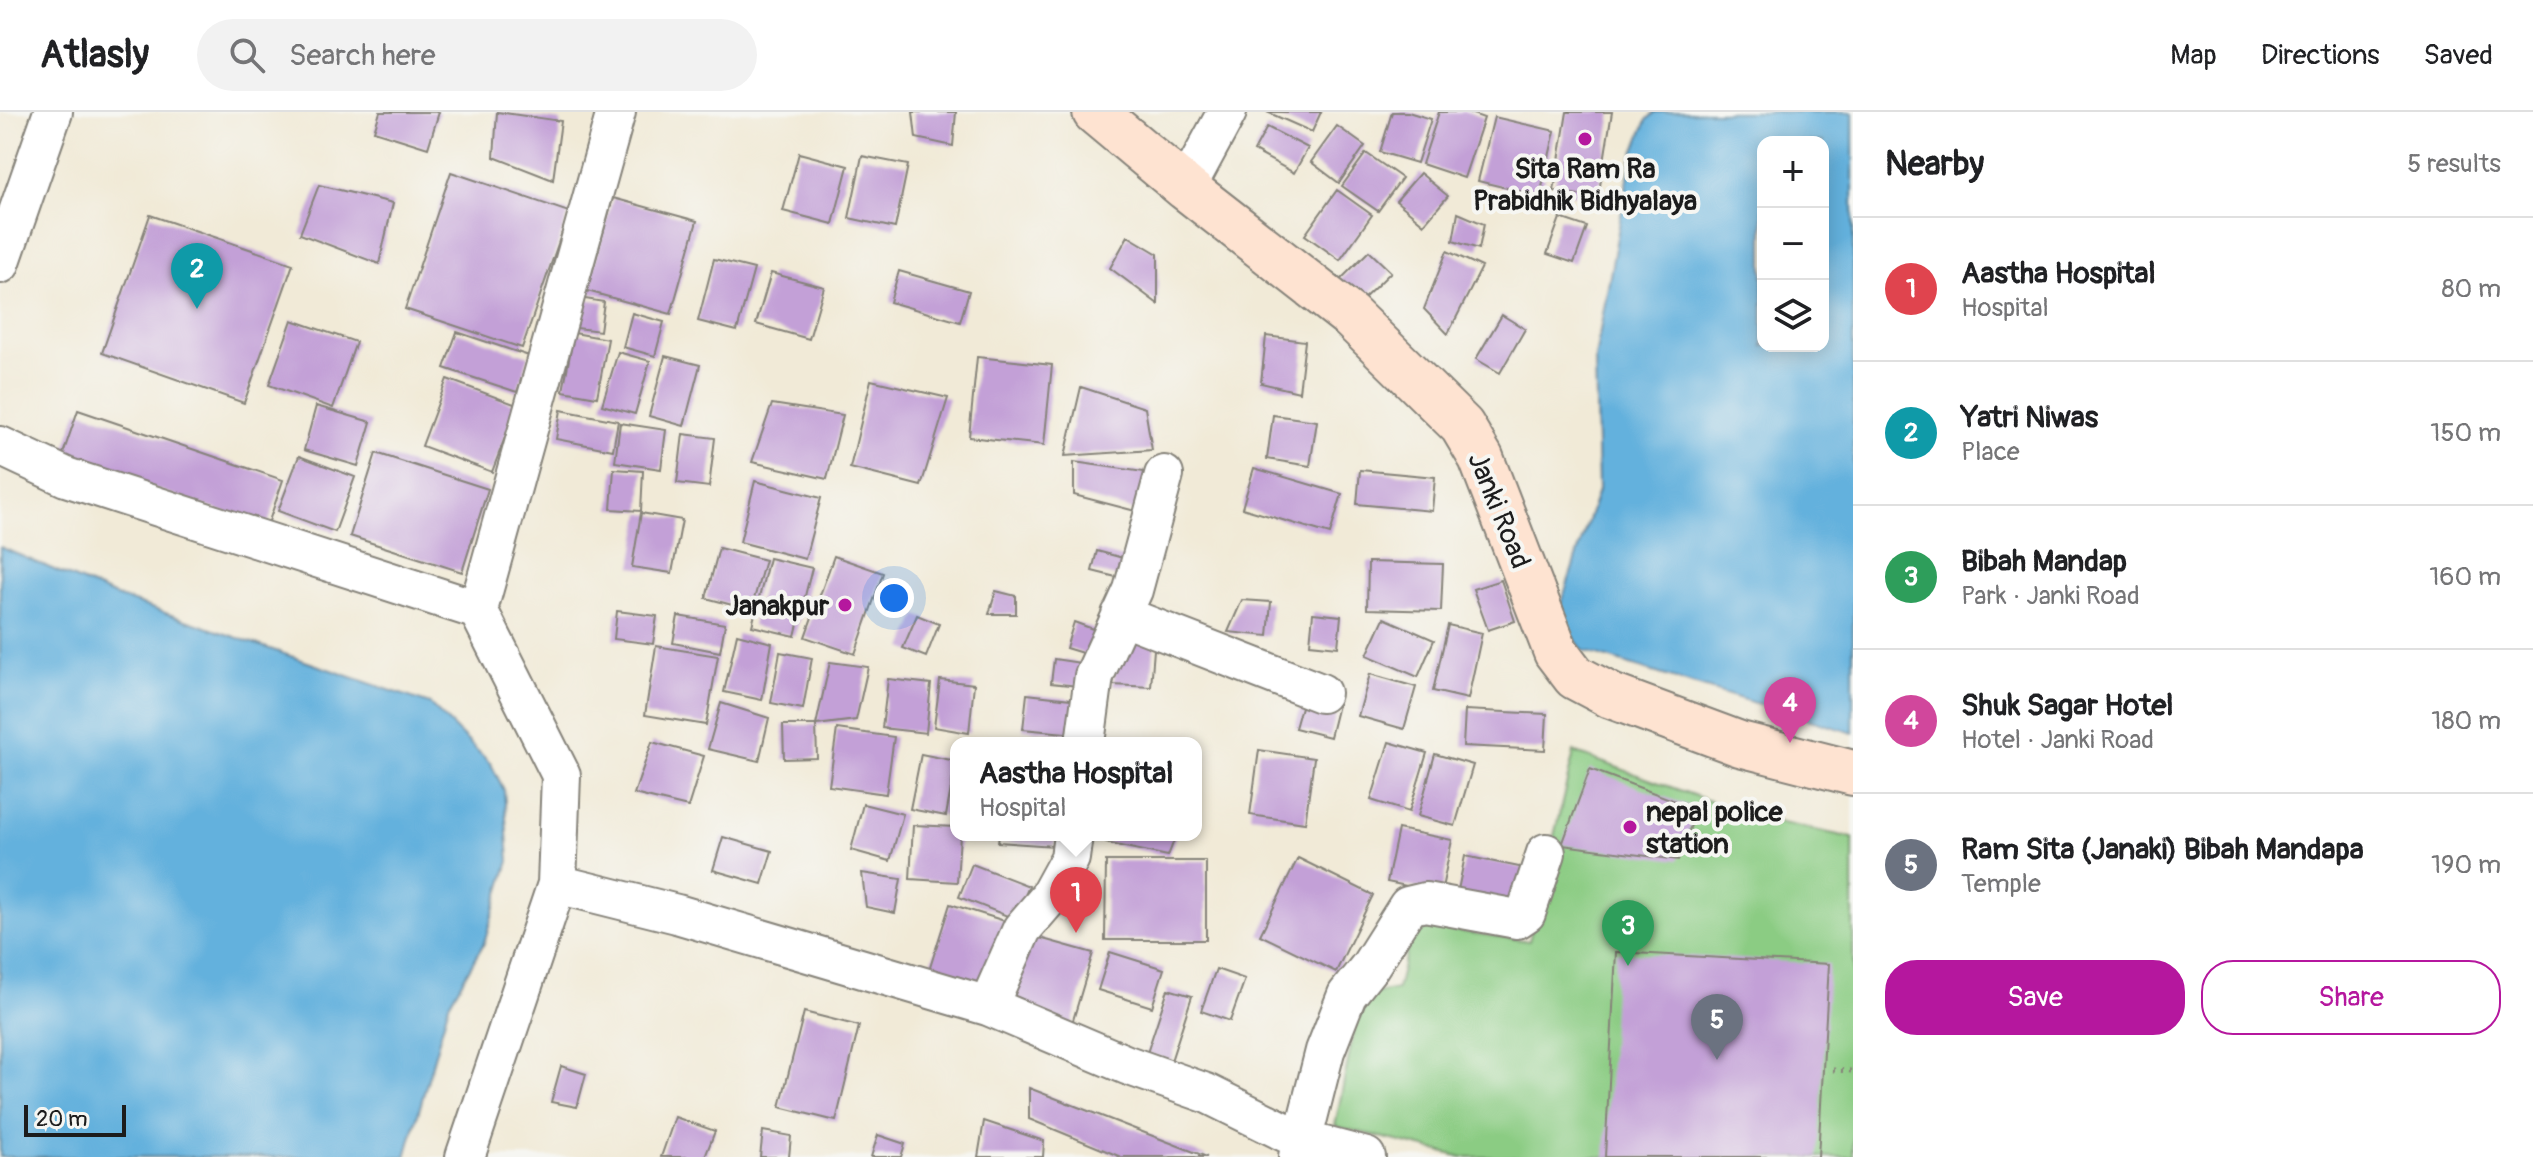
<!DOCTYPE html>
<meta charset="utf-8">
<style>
:root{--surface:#fff;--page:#f2f2f2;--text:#202124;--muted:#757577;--line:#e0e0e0;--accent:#b5179e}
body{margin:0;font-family:Pangolin,sans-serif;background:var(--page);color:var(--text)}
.controls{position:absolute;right:24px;top:24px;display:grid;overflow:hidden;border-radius:16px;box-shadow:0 4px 20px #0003}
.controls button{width:72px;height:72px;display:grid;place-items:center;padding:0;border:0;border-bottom:2px solid var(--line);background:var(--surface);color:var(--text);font:40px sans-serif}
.scale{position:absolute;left:24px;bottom:20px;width:102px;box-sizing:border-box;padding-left:8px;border:4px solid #1c1c1c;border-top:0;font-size:22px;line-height:28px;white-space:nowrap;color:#1c1c1c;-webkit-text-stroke:6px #f6f6f2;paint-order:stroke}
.you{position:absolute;left:894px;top:486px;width:28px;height:28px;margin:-20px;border:6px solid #fff;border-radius:50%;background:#1a73e8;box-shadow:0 0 0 12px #1a73e833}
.badge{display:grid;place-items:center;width:52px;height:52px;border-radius:50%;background:var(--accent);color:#fff;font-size:26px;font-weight:700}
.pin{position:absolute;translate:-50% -66px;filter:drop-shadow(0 2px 4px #0008)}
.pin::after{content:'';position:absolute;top:42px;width:28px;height:24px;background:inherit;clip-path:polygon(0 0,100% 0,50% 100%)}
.popup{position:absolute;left:950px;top:625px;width:252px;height:104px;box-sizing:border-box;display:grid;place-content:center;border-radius:16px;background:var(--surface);filter:drop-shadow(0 2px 6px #0005);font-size:26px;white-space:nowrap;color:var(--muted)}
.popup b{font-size:30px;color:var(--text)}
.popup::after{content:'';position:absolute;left:50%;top:100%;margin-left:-16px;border:16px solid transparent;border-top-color:var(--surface)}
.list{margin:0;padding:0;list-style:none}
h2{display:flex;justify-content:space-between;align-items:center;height:104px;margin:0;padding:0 32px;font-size:34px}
h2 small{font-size:26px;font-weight:400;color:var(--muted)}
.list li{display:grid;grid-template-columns:52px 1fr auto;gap:24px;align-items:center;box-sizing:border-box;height:144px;padding:0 32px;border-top:2px solid var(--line)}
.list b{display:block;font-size:30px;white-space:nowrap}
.list p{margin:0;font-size:26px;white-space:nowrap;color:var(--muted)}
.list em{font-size:26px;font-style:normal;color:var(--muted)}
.actions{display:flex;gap:16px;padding:24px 32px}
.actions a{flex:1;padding:18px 0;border:2px solid var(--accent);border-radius:32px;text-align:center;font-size:28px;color:var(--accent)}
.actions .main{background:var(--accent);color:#fff}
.icon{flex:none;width:44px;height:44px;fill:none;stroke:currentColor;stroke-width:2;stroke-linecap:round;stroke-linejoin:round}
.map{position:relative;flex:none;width:1853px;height:1045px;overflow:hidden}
header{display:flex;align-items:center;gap:48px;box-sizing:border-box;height:112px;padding:0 40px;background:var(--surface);border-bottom:2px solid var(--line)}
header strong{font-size:38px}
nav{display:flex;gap:44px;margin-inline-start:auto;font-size:28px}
.search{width:560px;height:72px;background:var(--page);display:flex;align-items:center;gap:20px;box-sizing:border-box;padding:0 28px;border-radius:44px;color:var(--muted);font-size:30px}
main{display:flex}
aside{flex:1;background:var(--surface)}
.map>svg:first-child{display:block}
.green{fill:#8bcc83;stroke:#547450;stroke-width:2}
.water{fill:#63b1dd;stroke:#40667c;stroke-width:2;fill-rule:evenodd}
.building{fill:#c3a0d7}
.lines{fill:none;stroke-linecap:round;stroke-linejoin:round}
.street-casing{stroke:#86837a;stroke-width:42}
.secondary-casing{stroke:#86837a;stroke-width:48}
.path{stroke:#86837a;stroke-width:5;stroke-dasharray:2 6;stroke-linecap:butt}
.street{stroke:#fff;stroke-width:38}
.secondary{stroke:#fee3d1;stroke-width:44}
.poi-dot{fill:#b5179e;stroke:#f6f6f2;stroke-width:3}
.labels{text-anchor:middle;stroke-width:8;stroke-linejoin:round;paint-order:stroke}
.poi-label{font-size:28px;font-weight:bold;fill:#1c1c1c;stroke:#f6f6f2}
.street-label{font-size:28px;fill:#1c1c1c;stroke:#f6f6f2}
</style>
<header>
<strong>Atlasly</strong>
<div class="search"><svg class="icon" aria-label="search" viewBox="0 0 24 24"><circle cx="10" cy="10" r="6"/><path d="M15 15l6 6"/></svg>Search here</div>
<nav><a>Map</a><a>Directions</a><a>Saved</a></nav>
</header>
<main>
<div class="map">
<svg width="1853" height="1045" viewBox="0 0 1853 1045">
<rect width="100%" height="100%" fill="#f6f6f2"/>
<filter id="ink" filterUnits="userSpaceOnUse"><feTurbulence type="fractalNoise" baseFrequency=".0125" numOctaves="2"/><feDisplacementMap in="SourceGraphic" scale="16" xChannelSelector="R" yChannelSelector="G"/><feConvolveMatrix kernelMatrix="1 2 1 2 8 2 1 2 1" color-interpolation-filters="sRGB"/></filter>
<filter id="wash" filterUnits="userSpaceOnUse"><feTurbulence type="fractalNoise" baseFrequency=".006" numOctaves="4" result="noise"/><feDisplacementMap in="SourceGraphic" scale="32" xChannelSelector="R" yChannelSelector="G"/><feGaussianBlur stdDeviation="1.8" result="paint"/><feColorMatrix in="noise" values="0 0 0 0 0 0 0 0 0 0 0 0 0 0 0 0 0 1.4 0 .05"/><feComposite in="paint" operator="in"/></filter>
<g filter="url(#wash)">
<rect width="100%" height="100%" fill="#f1ead7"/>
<!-- green -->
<path class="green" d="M1574,640L1754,705L1853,726V1045H1462L1335,1014L1361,884L1397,877L1413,813L1529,829Z"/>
<!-- water -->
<path class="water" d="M1655,0H1853V621L1584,539L1568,519L1560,495L1598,378L1595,246L1631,48L1647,8ZM1763,30H1823V234H1763Z
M0,435L116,484L430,592L491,652L504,678L509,749L484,831L449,892L406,1045H0Z"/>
<g id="blocks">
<!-- building -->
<path class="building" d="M380,0H439L428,36L374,19Z
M497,0L561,9L553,68L494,45Z
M913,0H956L953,34L916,26Z
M1267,0H1321L1312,20Z
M1392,0H1408L1431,7L1417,51L1380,40Z
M1439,0H1467L1484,6L1464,66L1422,52Z
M1567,0H1612L1598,86L1554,79Z
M1494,5L1555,19L1540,84L1478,69Z
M1337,14L1365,34L1339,71L1311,50Z
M1267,15L1308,36L1294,61L1254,39Z
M799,41L848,54L833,112L783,99Z
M1366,41L1402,66L1378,99L1342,74Z
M862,44L908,53L895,116L849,106Z
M451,60L569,100L522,236L405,197Z
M1420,61L1448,84L1424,112L1396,89Z
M319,73L393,91L379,152L300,122Z
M1337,78L1372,103L1340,148L1305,123Z
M613,86L697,109L671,202L587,179Z
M1458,101L1484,112L1479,137L1453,129Z
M150,103L293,152L244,291L102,241Z
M1560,106L1587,115L1574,151L1547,142Z
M1128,124L1158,142V192L1110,156Z
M1369,139L1391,160L1355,195L1334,174Z
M1447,139L1482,155L1448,222L1424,197Z
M714,147L754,157L737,219L698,209Z
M899,159L969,179L960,210L890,190Z
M771,161L824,175L809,227L756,212Z
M579,186L604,190L600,219L576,216Z
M632,201L664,210L655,244L623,235Z
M1502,203L1525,217L1500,261L1476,247Z
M292,208L356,230L333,296L269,273Z
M457,220L529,244L517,280L444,256Z
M574,221L608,227L597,285L563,279Z
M1266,224L1305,229L1299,280L1261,271Z
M618,240L650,249L635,302L602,293Z
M665,244L700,253L684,314L649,304Z
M977,245L1052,253L1044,333L969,325Z
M447,267L517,293L492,360L422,334Z
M871,268L948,286L921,374L850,356Z
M1081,275L1145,296L1152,338L1065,344Z
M772,292L843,303L827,367L752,350Z
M316,294L371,310L358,354L304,338Z
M78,298L283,368L267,415L62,345Z
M561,298L618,309L613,338L556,327Z
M1273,303L1317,309L1310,354L1267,347Z
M620,311L666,318L661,357L615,350Z
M683,322L715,326L709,375L677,371Z
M376,341L488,377L462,460L350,424Z
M299,344L355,365L335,420L278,399Z
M1074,350L1151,361L1143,401L1074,383Z
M1254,356L1342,382L1330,422L1242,396Z
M614,357L643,359L641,399L611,397Z
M1360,358L1435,365L1432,399L1357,392Z
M755,369L821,386L805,447L740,430Z
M641,401L682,408L672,461L632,455Z
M719,436L765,448L751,498L706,486Z
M1097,439L1134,449L1124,467L1092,459Z
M834,444L883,461L855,542L805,525Z
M769,446L812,456L795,524L752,514Z
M1368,450L1443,452L1441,499L1367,497Z
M1501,468L1515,509L1488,518L1473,477Z
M996,479L1016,484V502H989Z
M1242,488L1271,490L1268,524L1228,520Z
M617,499L657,504L653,532L614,527Z
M1313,501L1341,504L1338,535L1310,532Z
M917,503L939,512L926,545L903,536Z
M678,504L725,512L720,540L673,531Z
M1384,506L1434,528L1418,565L1367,543Z
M1074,510L1098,519L1092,544L1066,536Z
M1448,513L1482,521L1468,587L1433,579Z
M1123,518L1155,525L1151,575L1113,573Z
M737,522L772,531L762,588L724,580Z
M656,534L718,544L706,613L645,603Z
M780,540L812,546L803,597L771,591Z
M1054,547L1081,551L1078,574L1051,571Z
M830,550L868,555L856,608L816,613Z
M1370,562L1416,575L1404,617L1358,604Z
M888,567L931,572L926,621L882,616Z
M940,568L974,572L969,621L934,615Z
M1027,582L1079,588L1076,622L1023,617Z
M1304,584L1338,593L1330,625L1295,616Z
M721,591L769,606L759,649L708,637Z
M1465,598L1547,602L1545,638L1463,634Z
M783,613H816L817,646L784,647Z
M837,617L894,625L886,682L829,674Z
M652,630L704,644L688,695L634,682Z
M1389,630L1427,641L1409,700L1371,688Z
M1259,638L1314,646L1305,711L1250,703Z
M921,642L956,649L946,704L910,697Z
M1435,642L1473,653L1455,714L1418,704Z
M1590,657L1697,697L1678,748L1562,733Z
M863,692L903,702L890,749L851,738Z
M913,713L956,715V723H960L957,770L910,767Z
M1398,717L1452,728L1441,781L1387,770Z
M999,723H1055L1054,734L998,730Z
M1108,723H1176L1168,744L1106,731Z
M723,725L772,739L762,772L713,758Z
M1465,744L1529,757L1520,800L1456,788Z
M1298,746L1373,783L1336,860L1260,823Z
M1106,749H1206V828H1105Z
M972,752L1029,774L1015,807L959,785Z
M862,761L901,767L895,801L866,795Z
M950,792L1008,810L985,883L927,865Z
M1025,822L1093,841L1071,915L1003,895Z
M1110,840L1164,857L1152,895L1098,878Z
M1616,840L1829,852L1818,1045H1605Z
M1216,857L1245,867L1230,909L1201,899Z
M1168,877L1192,884L1171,949L1147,941Z
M804,900L859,914L836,1009L780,995Z
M561,954L586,962L577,995L551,990Z
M1029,976L1207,1045H1121L1029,1007Z
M675,1005L715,1019L705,1045H661Z
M984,1009L1044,1029L1043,1045H978Z
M763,1019L791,1024L789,1045H760Z
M878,1023L905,1032L901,1045H871Z"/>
</g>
</g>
<g filter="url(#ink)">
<use href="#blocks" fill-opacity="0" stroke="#86837a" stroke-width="2"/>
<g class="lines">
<!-- street casing -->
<g class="street-casing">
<path id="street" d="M1186,76L1227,0
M0,152L53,0
M0,334L66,365L478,498L561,663L557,772L465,1045
M478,498L616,0
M1121,503L1321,581
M1085,631L1094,564L1133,478L1164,363
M557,772L677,802L988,894L1127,953L1206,981L1301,1028L1366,1045
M988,894L1022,817L1047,788L1070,746L1073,723
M1298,1045L1325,939L1347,883L1370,854L1408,794L1425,790L1517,807L1526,801L1546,741"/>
</g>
<!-- secondary casing -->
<g class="secondary-casing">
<path id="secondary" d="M1095,0L1186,76L1349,203L1462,314L1481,346L1556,540L1575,565L1611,584L1740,632L1853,661"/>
</g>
<!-- path -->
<path class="path" d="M1833,958L1853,959"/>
<!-- street -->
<use href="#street" class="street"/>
<!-- secondary -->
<use href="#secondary" class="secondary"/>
</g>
</g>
<!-- markers -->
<g class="poi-dot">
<circle cx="1585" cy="27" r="8"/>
<circle cx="845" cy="493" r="8"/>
<circle cx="1630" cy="715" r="8"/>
</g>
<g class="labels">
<!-- poi labels -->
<g class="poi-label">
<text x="1585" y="66">Sita Ram Ra<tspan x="1585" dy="32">Prabidhik Bidhyalaya</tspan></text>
<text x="829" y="503" text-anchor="end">Janakpur</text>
<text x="1646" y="709" text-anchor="start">nepal police<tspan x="1646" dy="32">station</tspan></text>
</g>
<!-- street labels -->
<g class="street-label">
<text transform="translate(1500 398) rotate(68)" y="10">Janki Road</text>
</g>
</g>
</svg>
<div class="controls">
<button>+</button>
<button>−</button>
<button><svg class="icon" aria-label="layers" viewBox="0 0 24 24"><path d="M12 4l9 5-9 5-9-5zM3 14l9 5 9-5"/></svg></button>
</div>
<div class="scale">20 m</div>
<div class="you"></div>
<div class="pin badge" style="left:1076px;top:821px;background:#e0444e">1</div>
<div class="popup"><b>Aastha Hospital</b>Hospital</div>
<div class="pin badge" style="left:197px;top:197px;background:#0f9aa8">2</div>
<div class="pin badge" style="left:1628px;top:854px;background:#2e9e5b">3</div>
<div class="pin badge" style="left:1790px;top:631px;background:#d1479c">4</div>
<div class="pin badge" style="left:1717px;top:948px;background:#6b7280">5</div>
</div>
<aside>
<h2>Nearby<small>5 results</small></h2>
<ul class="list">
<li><span class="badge" style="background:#e0444e">1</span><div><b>Aastha Hospital</b><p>Hospital</p></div><em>80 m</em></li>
<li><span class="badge" style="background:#0f9aa8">2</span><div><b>Yatri Niwas</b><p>Place</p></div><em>150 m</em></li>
<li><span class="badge" style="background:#2e9e5b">3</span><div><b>Bibah Mandap</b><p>Park · Janki Road</p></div><em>160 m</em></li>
<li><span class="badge" style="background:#d1479c">4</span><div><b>Shuk Sagar Hotel</b><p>Hotel · Janki Road</p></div><em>180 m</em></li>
<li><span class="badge" style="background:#6b7280">5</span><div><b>Ram Sita (Janaki) Bibah Mandapa</b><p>Temple</p></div><em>190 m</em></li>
</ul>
<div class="actions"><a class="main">Save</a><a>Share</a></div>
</aside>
</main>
